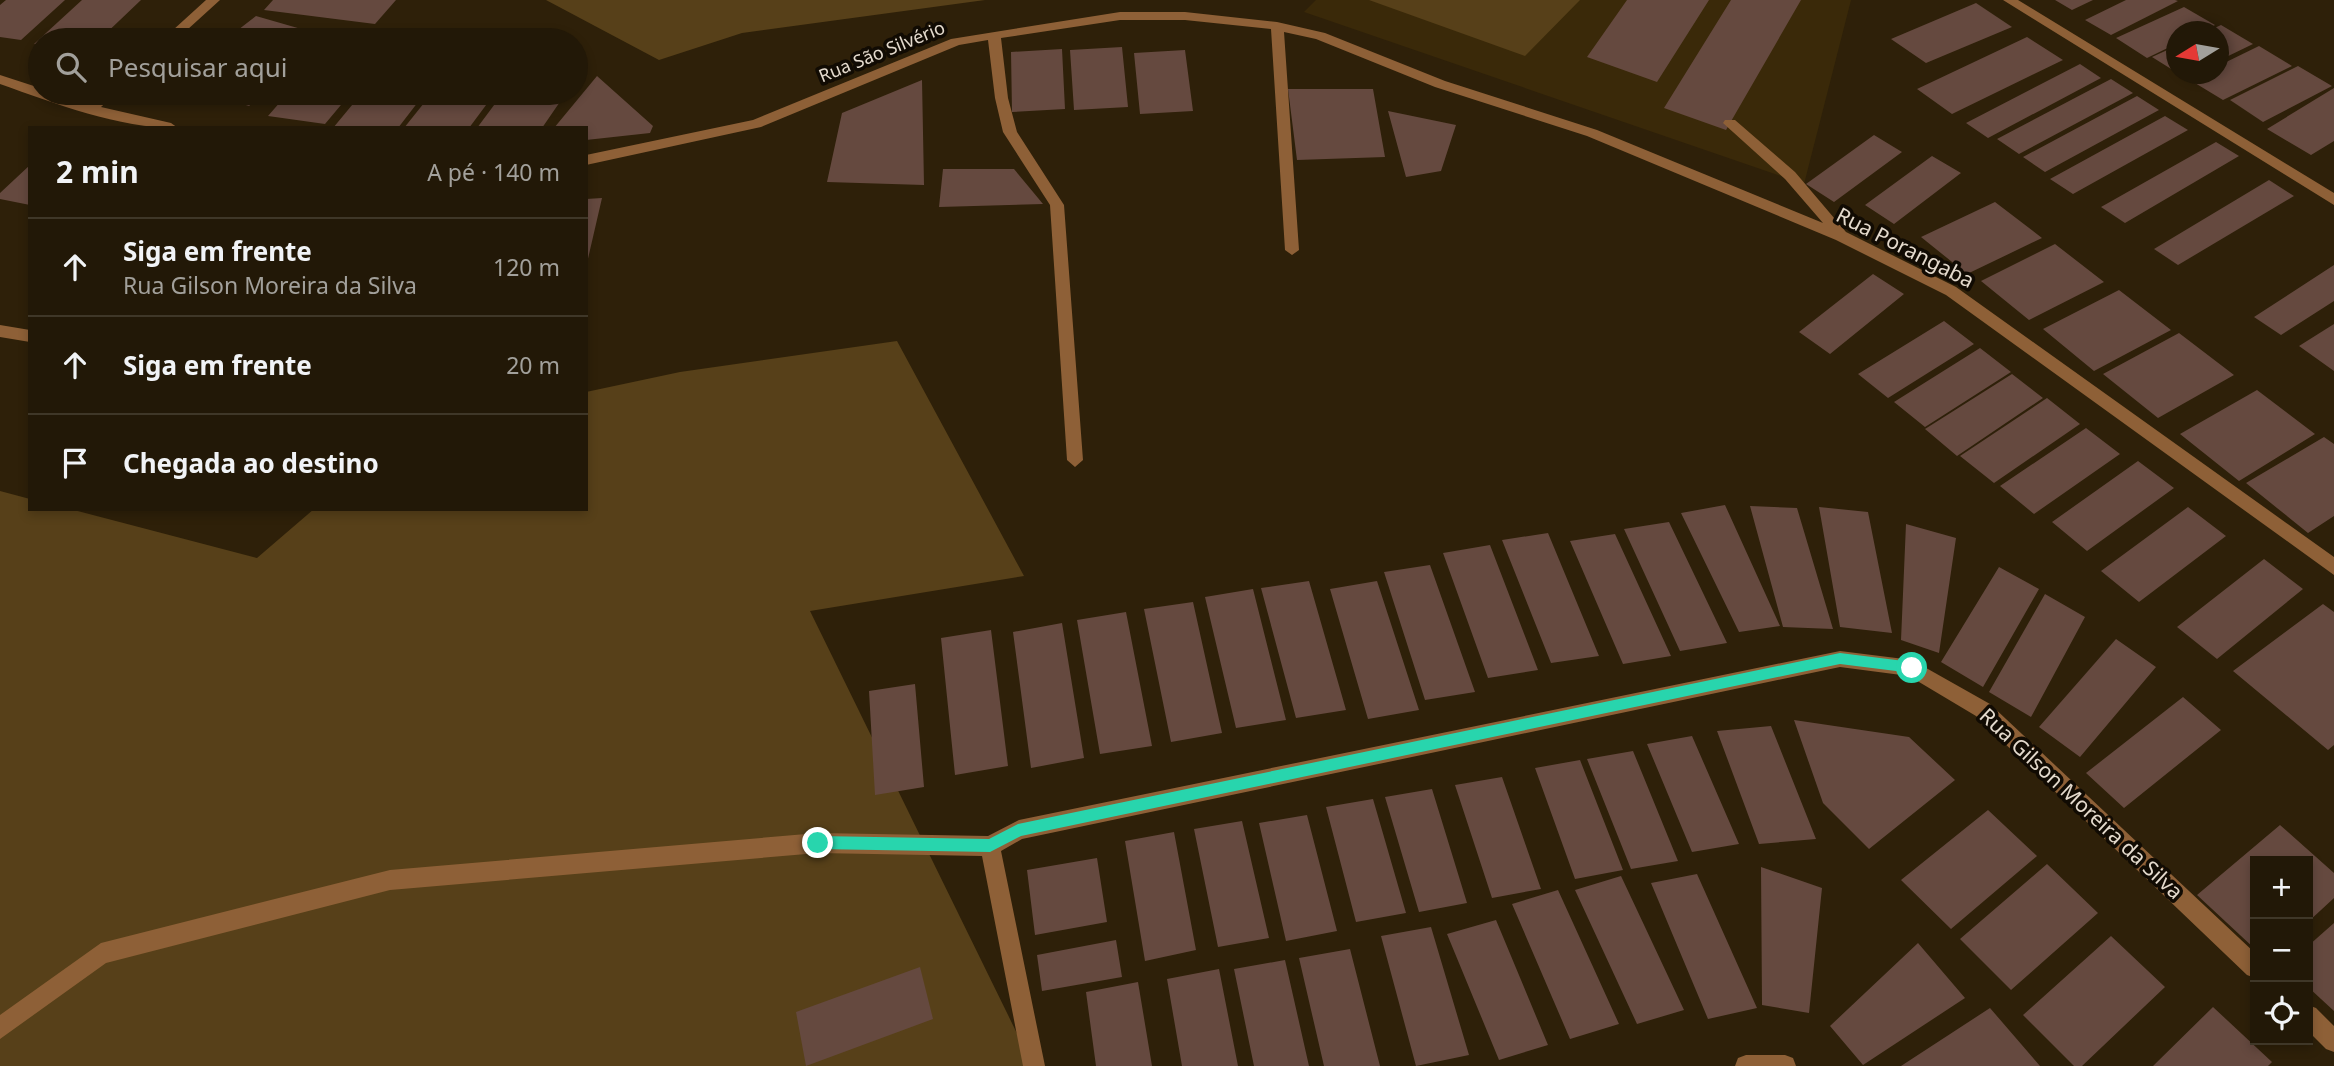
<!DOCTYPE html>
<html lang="pt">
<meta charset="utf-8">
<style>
:root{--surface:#221807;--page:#2e2515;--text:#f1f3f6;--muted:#a2a09b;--line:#3f3728}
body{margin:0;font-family:"Noto Sans",sans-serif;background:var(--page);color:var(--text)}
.controls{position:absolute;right:21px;bottom:21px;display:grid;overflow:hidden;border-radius:0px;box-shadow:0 4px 10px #0003}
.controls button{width:63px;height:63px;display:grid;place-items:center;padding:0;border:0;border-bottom:2px solid var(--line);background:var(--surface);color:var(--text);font:35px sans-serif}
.compass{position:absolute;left:2166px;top:21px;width:63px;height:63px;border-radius:50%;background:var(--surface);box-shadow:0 4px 10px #0003;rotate:259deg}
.stop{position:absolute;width:21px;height:21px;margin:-16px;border:5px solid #28d5ad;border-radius:50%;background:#fff}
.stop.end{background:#28d5ad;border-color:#fff;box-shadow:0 2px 7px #0008}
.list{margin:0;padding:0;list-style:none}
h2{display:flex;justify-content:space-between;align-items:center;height:91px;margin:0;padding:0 28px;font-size:30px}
h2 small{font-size:23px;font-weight:400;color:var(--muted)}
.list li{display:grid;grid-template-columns:46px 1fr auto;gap:21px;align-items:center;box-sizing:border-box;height:98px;padding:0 28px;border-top:2px solid var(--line)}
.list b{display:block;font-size:26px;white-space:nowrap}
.list p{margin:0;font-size:23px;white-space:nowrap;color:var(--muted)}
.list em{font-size:23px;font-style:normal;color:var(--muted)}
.icon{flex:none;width:38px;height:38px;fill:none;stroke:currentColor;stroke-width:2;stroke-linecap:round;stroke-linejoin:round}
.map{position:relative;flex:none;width:2334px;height:1066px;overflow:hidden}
.search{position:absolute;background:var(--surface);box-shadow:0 4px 10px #0003;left:28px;top:28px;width:560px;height:77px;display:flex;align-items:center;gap:18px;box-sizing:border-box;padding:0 24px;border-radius:38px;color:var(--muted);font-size:26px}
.panel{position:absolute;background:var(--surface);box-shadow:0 4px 10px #0003;left:28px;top:126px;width:560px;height:385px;border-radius:0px}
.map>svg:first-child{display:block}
.built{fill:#3a2909}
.green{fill:#574019}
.building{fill:#65493f}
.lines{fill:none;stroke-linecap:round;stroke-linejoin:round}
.minor{fill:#8e6037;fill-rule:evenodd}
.route{fill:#28d5ad}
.labels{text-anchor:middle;stroke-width:7;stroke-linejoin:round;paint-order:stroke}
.far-street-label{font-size:18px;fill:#e4dacd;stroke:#110b03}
.street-label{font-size:21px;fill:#e4dacd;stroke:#110b03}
</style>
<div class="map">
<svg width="2334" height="1066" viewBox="0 0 2334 1066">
<rect width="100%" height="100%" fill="#2e2009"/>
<!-- built -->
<path class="built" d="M1316,0H1851L1804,184L1304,12Z"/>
<!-- green -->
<path class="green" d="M546,0H985L742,33L659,60Z
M1369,0H1580L1525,56Z
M897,341L1024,576L810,611L1033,1066H0V491L30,499V509H70L257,558L314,509H586V392L680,372Z"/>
<!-- building -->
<path class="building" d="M6,0H65L21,40L0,37V5Z
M82,0H141L99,40H40V45L34,44Z
M273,0H396L375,24L264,10Z
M1627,0H1709L1657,82L1587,57Z
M1731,0H1801L1726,130L1664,108Z
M2055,0H2093L2072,10Z
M2126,0H2175L2178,1L2111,35L2085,20Z
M1976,3L2012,27L1926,63L1891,39Z
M2184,7L2215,25L2203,32H2176V44L2147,58L2116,38Z
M256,16L329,37L326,40H225Z
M2221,25L2253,44L2218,61V32H2206Z
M2027,37L2063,60L1952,114L1917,89Z
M2176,46V72L2152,57Z
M2259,46L2292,66L2223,100L2190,80L2202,74H2218V66Z
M1122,47L1128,107L1074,110L1070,50Z
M1062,49L1065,109L1012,112L1011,52Z
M1185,50L1193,111L1140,114L1134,53Z
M2080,64L2101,78L1988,138L1966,123Z
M2298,66L2332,86L2263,122L2230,100Z
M597,76L653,126L650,133L586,140V128H554Z
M2111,79L2133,93L2019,154L1997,139Z
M922,80L924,185L827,182L842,113Z
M2334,88V141L2311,155L2267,129Z
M1288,89H1373L1385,157L1297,160Z
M208,93H265L249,106Z
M288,93H351L325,124L268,116Z
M362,93H425L398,128H333Z
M432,93H495L469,128H404Z
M503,93H566L542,128H477Z
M2137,96L2159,110L2045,172L2023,157Z
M1388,111L1456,125L1441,171L1406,177Z
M2165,116L2188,130L2073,194L2050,179Z
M1874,135L1902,152L1834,202L1806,184Z
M2216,142L2239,156L2125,223L2101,207Z
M1932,156L1961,173L1894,224L1865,205Z
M30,165V205L0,199V193Z
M943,169H1014L1043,204L939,207Z
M2269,180L2294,196L2178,265L2154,249Z
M602,198L587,263L586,262V199Z
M1995,202L2042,238L1967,274L1921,237Z
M2055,244L2104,282L2029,320L1981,281Z
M2334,265V301L2281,335L2254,317Z
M1873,274L1904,294L1830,354L1799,332Z
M2119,290L2171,330L2094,371L2043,329Z
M1944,321L1974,344L1888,398L1858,374Z
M2334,324V371L2299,346Z
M2179,333L2234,375L2158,418L2103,374Z
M1980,348L2011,372L1925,427L1894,402Z
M2012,374L2043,398L1957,456L1925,429Z
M2257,390L2315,434L2239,481L2180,434Z
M2047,398L2080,424L1994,483L1960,456Z
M2086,428L2120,454L2034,514L2000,486Z
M2324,437L2334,444V516L2308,533L2246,483Z
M2138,461L2174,488L2087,551L2052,522Z
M1725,505L1780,626L1739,632L1681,513Z
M1750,506L1797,508L1833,629L1783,627Z
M1819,507L1868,512L1892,633L1840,627Z
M2188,507L2226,536L2139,602L2101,571Z
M1669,522L1727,643L1680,651L1624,529Z
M1906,524L1956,538L1939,653L1901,640Z
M1548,533L1599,656L1551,663L1502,540Z
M1615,534L1671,656L1623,664L1570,541Z
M1490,545L1538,670L1488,678L1443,553Z
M2264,559L2303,589L2217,659L2177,627Z
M1430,565L1475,692L1425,700L1384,572Z
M1999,567L2039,589L1983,687L1941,662Z
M1309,581L1346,710L1296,718L1261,588Z
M1377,581L1419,710L1368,719L1330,589Z
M1253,589L1286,720L1236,728L1205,597Z
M2045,594L2085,617L2031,717L1989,692Z
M1193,602L1222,733L1171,742L1144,609Z
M2323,604L2334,612V745L2328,750L2233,671Z
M1126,612L1152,746L1100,754L1077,620Z
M1062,623L1084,758L1031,768L1013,632Z
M991,630L1008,766L955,775L941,638Z
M2116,639L2156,667L2080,757L2039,727Z
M915,684L924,787L875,795L869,691Z
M2183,697L2221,730L2124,808L2086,773Z
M1794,720L1909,737L1955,780L1869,849L1823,803Z
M1771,726L1816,839L1759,844L1717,731Z
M1692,736L1739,844L1692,852L1647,744Z
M1633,751L1678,861L1631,869L1587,759Z
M1580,760L1623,870L1575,879L1535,768Z
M1502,777L1541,889L1492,898L1455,785Z
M1432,789L1467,903L1419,912L1385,797Z
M1373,799L1406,913L1356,922L1326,807Z
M1988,810L2037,856L1951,929L1901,880Z
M1307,815L1337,931L1286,941L1259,823Z
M1242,821L1269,938L1218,947L1194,829Z
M2280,825L2334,873V898L2308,922V861H2255V949L2197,895Z
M1174,832L1196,950L1145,961L1125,841Z
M1097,858L1107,922L1035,935L1027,870Z
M2047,864L2098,913L2011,990L1960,939Z
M1761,867L1822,888L1809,1013L1762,1005Z
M1697,874L1757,1008L1708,1019L1651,883Z
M1621,876L1684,1010L1637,1024L1575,890Z
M1558,890L1619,1024L1570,1039L1512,904Z
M1496,920L1548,1045L1499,1060L1447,934Z
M2334,923V1011L2308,987V946Z
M1431,927L1469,1055L1416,1066L1381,936Z
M2111,936L2165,987L2082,1066H2074L2023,1015Z
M1116,940L1122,977L1042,991L1037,955Z
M1918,943L1965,998L1863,1065L1830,1026Z
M1350,949L1380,1066H1324L1299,958Z
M1285,960L1309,1066H1254L1234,969Z
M920,967L933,1019L806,1066L796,1012Z
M1219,969L1238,1066H1182L1167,979Z
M1138,982L1152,1066H1096L1086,992Z
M2213,1007L2272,1062L2268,1066H2153Z
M1990,1008L2040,1066H1901Z"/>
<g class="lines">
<!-- minor -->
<path class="minor" d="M206,0H220L176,40H162Z
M2003,0H2018L2334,193V205Z
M1120,12H1185L1277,22L1325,33L1445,81L1597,130L1823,223L1785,179L1723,123L1725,120H1735L1795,172L1846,232L1956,287L2334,557V575L1946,295L1836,240L1587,136L1435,87L1316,39L1284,32L1299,250L1292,255L1285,250L1271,29L1185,20H1120L1001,38L1008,98L1017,132L1064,205L1083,460L1075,467L1067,460L1050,205L1003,132L995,98L988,40L959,45L761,127L586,165V155L753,120L951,39Z
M0,75L40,88V93H54L88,104L101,93H116L101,107L171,123L178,128C117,128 57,104 0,84Z
M0,325L30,330V342L0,337Z
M1840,651L1912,660L1990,704L2255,953V978L2247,975L1976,716L1909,676L1840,667L1022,839L1001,851L1045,1066H1023L982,856L818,853L390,890L106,963L0,1039V1015L101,943L390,870L818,833L988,836L1019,820Z
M2308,1005L2316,1008L2334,1026V1052L2326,1049L2308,1031Z
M1746,1055H1785L1793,1058L1796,1066H1735L1738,1058Z"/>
</g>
<!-- route -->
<path class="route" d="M1840,653L1912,662L1918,668L1912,673L1840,664L1021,836L990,852L818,849L812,843L818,836L989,839L1018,824Z"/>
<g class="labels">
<!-- far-street labels -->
<g class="far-street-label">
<text transform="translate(882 52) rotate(-22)" y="6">Rua São Silvério</text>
</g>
<!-- street labels -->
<g class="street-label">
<text transform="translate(1905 248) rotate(27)" y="7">Rua Porangaba</text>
<text transform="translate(2081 804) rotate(43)" y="7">Rua Gilson Moreira da Silva</text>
</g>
</g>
</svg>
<div class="controls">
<button>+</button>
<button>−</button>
<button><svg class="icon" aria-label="locate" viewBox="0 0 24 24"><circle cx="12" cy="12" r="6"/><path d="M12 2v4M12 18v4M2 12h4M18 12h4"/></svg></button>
</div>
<svg class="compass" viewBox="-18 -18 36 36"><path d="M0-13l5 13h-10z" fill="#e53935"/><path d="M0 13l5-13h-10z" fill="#a2a09b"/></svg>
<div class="stop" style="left:1912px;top:668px"></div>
<div class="stop end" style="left:818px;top:843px"></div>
<div class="search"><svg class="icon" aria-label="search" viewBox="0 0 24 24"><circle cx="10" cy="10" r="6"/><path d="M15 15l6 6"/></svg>Pesquisar aqui</div>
<section class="panel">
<h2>2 min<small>A pé · 140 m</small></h2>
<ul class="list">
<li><svg class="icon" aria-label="ahead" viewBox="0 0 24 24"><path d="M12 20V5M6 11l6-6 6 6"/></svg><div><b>Siga em frente</b><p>Rua Gilson Moreira da Silva</p></div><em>120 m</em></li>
<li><svg class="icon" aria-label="ahead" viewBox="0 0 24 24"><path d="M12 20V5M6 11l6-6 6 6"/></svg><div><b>Siga em frente</b></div><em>20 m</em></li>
<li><svg class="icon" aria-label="arrive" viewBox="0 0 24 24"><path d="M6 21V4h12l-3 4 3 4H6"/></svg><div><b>Chegada ao destino</b></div></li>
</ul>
</section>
</div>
